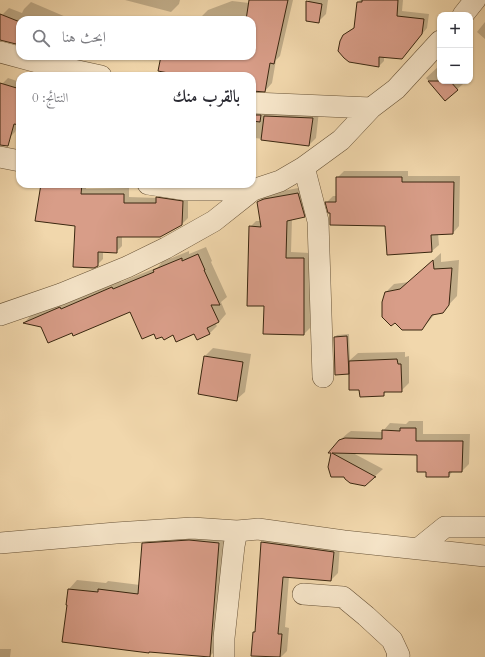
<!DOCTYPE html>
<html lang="ar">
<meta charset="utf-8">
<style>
:root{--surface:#fff;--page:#f7f7f7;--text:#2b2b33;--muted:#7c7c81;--line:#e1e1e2}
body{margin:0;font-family:Cardo,Amiri,serif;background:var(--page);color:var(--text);direction:rtl}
.controls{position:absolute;right:12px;top:12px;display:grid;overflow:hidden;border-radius:8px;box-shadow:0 1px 3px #0004}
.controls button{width:36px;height:36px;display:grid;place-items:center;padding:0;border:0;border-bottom:1px solid var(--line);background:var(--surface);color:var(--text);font:20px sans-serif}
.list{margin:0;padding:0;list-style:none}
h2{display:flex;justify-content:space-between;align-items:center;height:52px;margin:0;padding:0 16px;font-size:17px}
h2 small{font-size:13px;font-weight:400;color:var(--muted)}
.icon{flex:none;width:22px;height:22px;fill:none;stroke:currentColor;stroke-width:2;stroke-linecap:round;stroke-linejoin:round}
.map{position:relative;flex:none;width:485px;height:657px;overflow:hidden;direction:ltr}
.search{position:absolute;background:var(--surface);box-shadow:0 1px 3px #0004;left:16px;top:16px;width:240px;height:44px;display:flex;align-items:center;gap:10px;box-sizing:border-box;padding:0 14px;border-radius:12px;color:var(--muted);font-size:15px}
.panel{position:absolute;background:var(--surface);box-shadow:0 1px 3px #0004;left:16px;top:72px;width:240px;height:116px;border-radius:12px;direction:rtl}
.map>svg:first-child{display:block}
.shadow{fill:#0003}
.building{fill:#d89d88;stroke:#3a2710}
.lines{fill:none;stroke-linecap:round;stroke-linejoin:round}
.minor-casing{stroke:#685337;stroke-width:22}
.minor{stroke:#f6e5c9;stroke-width:21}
</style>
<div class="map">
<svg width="485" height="657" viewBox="0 0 485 657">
<rect width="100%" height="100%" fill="#f1d7ac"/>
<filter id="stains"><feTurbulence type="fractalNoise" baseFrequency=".005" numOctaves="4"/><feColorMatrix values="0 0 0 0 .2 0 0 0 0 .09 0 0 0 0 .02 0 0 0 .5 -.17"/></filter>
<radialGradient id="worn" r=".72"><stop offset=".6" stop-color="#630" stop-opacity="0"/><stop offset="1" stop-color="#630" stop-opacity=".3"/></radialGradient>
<!-- shadow -->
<path class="shadow" d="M125,0H180L179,4L171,12Z
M250,0H293L280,56L276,60L272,83L265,91L252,90V76H189L162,56H252V20H201V17L208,10L232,1L249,3Z
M309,0H328L326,14L318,22L307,2Z
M360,0H403L402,11L429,14L427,28L407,52L384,56V61L379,66L350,61L344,36L350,30L355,27L358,2Z
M31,2L73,20H20V44L0,39V20L2,15L9,8L22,13L24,9Z
M485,22V39L477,32Z
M440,65V81H460L463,84L445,100L426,78Z
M8,78L20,82V124H18L15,132L9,138L0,135V91L2,84Z
M252,106L319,111L316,138L309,145L255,138V148L252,151Z
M344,171H408V176H460L459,226L453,233H438L439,245L432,251L388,254L386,225L331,212L327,202L333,196H337V178Z
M42,184H87L86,189L129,188V197L157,198L163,192L188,196V218L182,224L122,236V246L116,252L103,251V259L97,265L76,225Z
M304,187L310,210L304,216L292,219L291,252L310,253V328L304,334L265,305L250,227L256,221H261L258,203L264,196L271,193Z
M206,247L212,261L211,262L227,297L221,302L226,314L219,322L215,323L217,326L209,334L195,333L174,334L154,333L130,311L72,332L42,326L25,322L31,315L120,280L121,282L158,267L162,262L189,251V254Z
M441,253V262L459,260L457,296L442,312L435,314L429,321L421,329L386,292L394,284L409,282Z
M349,334L350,360L358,353L405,352V357L409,356V383L401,391H387L383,395L360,389L350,371L348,373L335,337L337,335Z
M213,348L251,354L245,392L237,399L205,356Z
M409,421H423V434H470L469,464L462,471H453L449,476L427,471L418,454L351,452L383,469L365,485L329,467L332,452L340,440L348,433L351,431L383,432V431L390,423L406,424Z
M228,534L219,647L210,656L68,604L69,589L77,580L106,583L108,581L140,585L143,544L152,535Z
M269,535L340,545L338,573L331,580L289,577L285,627L289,628L287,651L281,657L252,655L254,632L256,631L262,542Z
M0,649H11L10,657H0Z"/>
<!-- building -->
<path class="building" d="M249,0H288L274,64L270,63L265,92L252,91V76H184L158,71L161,56H252V20H246Z
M362,0H398L397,16L424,19L422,34L402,59L379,57V67L349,62L344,58L338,51L340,41L343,35L354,28L357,2H362Z
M306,1L322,4L319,23L306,21Z
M0,14L20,22V45L0,40Z
M428,81H450L458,90L445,101Z
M0,83L20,89V125L14,124L8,146L0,145Z
M252,115H261L260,122L252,121Z
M264,116L313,118L309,146L261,140Z
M336,177H402V182H454L453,234L431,235L432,252L387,255L385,226L330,225V213H328L325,202H336Z
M41,184H82L81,194H124V203H156V197L183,201L182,225L160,237H117V253L98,252V266L94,268L73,267L75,226L35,221Z
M298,193L305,217L287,221L286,258H304V335L263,334L264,306H247L249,226L261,227L257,202L259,201L264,199Z
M198,254L205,270H204L220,305H211L219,322L207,328L210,334L197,340L194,334L176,342L173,335L164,340L162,337L156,339L154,334L142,339L130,312L73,336L72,333L48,343L41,327L23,323L60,307L61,309L112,287L113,289L154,272L153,270L182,258V261Z
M433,260L434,269L452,268L449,305L443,313L432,315L422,330H402L395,323L391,326L382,317V302L385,292L400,289Z
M347,336L349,374L335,375L334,337Z
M204,356L243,362L237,401L198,394Z
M397,359L398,364H401L402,392H384V396L360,397L359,390H349V361Z
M400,428H416V441H463L462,472H449V477H426V472H417V455L332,453L376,477H375L365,486L350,483L345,479L344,477H331L328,467L331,453H328L339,440L345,438L382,439V430L400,431Z
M189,540L219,543L210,657L149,652V653L62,642L67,605H66L68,589L98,592V589L138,594L142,543Z
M261,542L334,552L331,581L283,577L278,634H282L280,657L251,656L253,632H255Z"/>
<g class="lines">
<!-- minor casing -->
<g class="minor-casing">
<path id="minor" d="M463,15L475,0
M0,52L41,63L101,76
M252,103L371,108
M0,157L20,161
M304,167L318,221L323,377
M148,184L187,190H253
M0,315L61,294L127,267L166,248L214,221L253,190L280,181L304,167L341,140L371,108L396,89L440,41
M0,543L116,533L192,528L237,531
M419,548L445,527H485
M303,594L343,597L366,616L392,640L399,655L397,657
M224,657V638L234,546L237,531L258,529L344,541L485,556"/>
</g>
<!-- minor -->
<use href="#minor" class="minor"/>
</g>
<rect width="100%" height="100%" filter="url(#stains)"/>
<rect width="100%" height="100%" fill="url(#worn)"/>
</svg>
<div class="controls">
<button>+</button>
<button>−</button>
</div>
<div class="search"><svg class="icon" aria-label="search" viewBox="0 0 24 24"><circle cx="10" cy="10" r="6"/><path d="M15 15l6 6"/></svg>ابحث هنا</div>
<section class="panel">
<h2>بالقرب منك<small>النتائج: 0</small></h2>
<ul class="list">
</ul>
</section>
</div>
